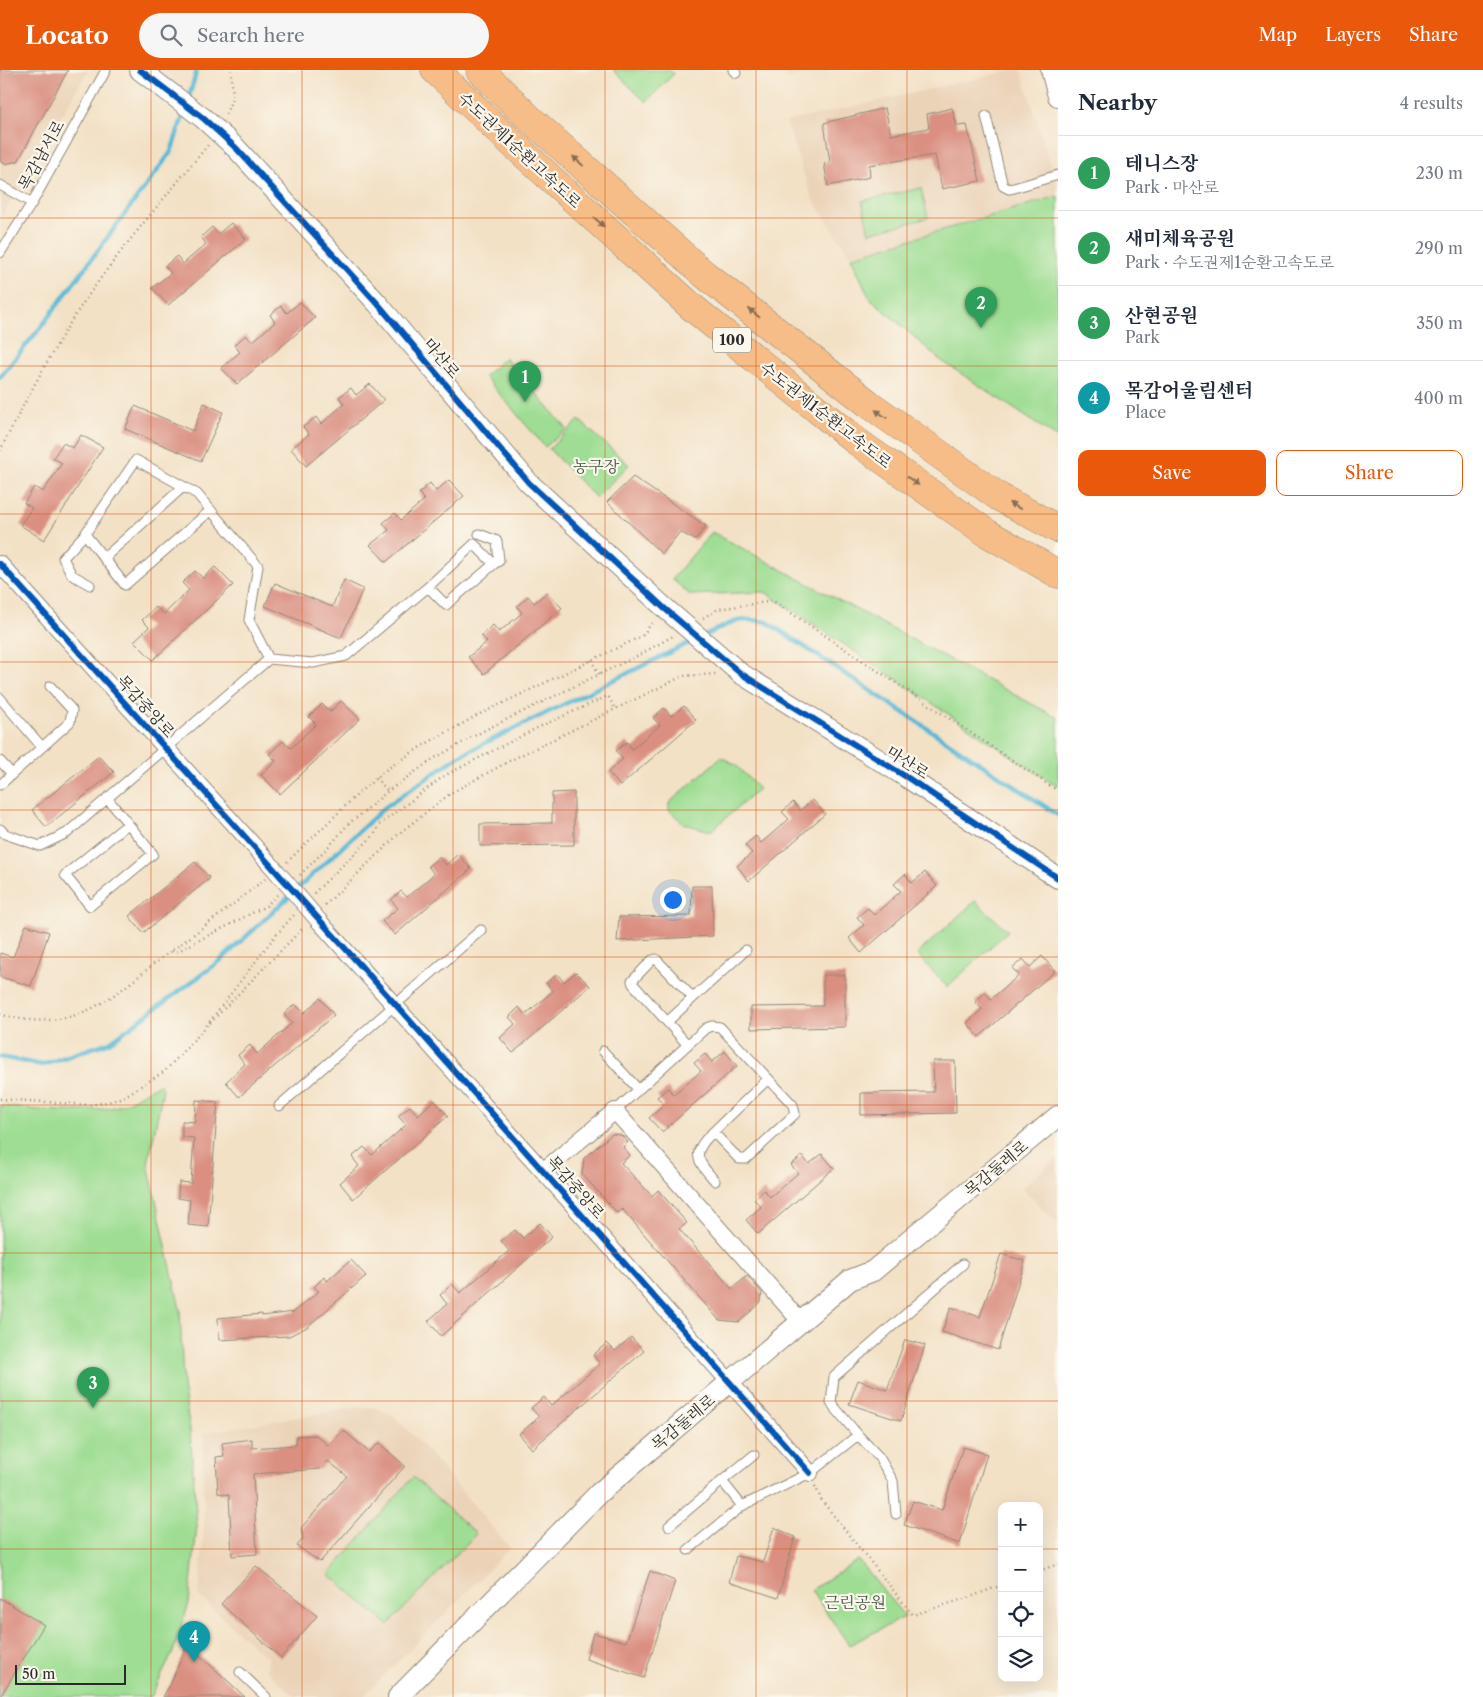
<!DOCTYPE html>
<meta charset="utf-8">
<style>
:root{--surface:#fff;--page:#f6f6f7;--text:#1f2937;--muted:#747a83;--line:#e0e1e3;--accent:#ea580c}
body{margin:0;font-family:"Libre Caslon Text","Noto Serif KR",serif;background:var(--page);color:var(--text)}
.controls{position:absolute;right:15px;bottom:15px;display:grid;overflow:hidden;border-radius:10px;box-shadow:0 5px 20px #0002}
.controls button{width:45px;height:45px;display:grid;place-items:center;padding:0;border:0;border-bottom:1px solid var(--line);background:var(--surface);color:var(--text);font:25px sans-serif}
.scale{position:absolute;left:15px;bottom:12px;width:111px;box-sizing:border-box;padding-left:5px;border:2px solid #2b2b2b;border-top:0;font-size:14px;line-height:18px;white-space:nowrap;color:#2b2b2b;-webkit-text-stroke:4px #fbf7ec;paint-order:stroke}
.you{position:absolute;left:672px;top:829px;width:18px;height:18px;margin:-12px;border:4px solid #fff;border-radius:50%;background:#1a73e8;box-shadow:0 0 0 8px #1a73e833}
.badge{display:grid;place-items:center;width:32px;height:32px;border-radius:50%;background:var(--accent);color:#fff;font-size:16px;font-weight:700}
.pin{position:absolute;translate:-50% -41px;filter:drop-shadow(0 1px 2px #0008)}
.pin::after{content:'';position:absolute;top:26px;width:18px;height:15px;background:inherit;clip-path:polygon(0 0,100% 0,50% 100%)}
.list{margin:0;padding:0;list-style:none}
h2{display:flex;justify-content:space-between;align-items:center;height:65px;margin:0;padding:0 20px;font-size:21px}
h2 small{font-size:16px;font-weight:400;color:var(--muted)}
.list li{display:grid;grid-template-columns:32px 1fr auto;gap:15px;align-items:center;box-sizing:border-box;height:75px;padding:0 20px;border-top:1px solid var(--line)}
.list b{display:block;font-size:19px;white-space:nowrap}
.list p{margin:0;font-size:16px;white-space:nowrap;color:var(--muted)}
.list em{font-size:16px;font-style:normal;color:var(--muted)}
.actions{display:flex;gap:10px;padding:15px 20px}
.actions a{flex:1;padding:11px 0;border:1px solid var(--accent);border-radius:10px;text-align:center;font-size:18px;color:var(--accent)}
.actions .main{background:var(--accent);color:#fff}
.icon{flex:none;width:28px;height:28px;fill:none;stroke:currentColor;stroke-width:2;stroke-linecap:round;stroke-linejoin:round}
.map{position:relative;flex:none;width:1058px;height:1627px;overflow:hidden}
header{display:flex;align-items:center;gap:30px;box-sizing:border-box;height:70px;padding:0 25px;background:var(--accent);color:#fff}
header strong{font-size:24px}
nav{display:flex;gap:28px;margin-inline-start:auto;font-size:18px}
.search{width:350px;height:45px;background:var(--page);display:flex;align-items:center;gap:12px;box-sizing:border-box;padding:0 18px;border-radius:28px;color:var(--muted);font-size:19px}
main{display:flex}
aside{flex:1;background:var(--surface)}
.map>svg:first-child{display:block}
.built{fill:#ebd3b8}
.green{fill:#9edd93;stroke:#64845f}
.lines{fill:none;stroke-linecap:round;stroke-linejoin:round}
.stream{stroke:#55b7d4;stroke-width:4.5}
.building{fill:#da8f81}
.service-casing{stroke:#8f8678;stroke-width:11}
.minor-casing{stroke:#8f8678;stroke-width:18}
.tertiary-casing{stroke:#8f8678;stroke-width:22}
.motorway-casing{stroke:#8f8678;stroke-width:29}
.path{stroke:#8f8678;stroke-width:2.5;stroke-dasharray:1 4;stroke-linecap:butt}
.service{stroke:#fff;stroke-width:9}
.minor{stroke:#fff;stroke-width:16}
.tertiary{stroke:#fff;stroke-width:20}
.motorway{stroke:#f7bd88;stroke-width:28}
.minor-bridge-casing{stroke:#8f8678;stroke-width:18;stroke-linecap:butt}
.tertiary-bridge-casing{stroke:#8f8678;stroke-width:22;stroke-linecap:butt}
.minor-bridge{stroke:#fff;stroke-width:16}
.tertiary-bridge{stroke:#fff;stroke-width:20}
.cycleway-casing{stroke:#fbf7ec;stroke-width:9}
.cycleway{stroke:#0057b8;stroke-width:6}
.oneway{fill:#876d55}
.grid{fill:none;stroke:#d5540f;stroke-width:1;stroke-opacity:0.55}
.labels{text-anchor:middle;stroke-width:4.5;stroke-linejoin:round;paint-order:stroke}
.shield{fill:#fbf7ec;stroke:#696865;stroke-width:1}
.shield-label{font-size:15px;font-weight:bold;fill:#2b2b2b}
.street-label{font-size:16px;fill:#2b2b2b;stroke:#fbf7ec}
.park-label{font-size:16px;fill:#485845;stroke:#fbf7ec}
</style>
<header>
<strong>Locato</strong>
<div class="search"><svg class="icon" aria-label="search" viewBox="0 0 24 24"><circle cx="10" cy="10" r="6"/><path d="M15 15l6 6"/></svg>Search here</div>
<nav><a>Map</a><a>Layers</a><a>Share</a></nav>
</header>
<main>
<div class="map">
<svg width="1058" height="1627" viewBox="0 0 1058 1627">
<rect width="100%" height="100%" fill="#fbf7ec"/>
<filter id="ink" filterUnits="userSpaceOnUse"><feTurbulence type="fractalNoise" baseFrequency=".02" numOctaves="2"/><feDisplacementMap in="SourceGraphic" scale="10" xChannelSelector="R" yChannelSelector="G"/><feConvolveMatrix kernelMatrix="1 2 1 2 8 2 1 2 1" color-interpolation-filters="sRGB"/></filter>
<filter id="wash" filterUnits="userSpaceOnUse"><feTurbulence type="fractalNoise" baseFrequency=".0096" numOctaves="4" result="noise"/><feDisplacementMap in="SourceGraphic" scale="20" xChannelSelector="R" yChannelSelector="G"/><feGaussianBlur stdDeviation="1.12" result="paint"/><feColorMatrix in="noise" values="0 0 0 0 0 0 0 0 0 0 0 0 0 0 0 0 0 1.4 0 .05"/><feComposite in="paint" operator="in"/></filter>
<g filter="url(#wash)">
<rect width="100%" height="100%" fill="#f3e1c6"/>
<!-- built -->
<path class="built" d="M0,0H88L51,65L0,149Z
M782,0H829L787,9Z
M1014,0H1021L1058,119V126L851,187L812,128L786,52Z
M1058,1087V1154L1022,1118Z
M358,1337L375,1338L393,1345L430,1384L510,1478L363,1627H295L267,1601L268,1589L199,1526L204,1459L203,1363Z"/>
<!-- green -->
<path class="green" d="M613,0H669L674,4L646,32Z
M921,118L928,148L869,163L862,131Z
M1058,126V368L939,289L869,227L851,187Z
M505,288L567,359L545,377L484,306Z
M579,350L629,395L596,428L549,379Z
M712,462L1058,648V717L765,522L690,525L672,509Z
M721,687L736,695L759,719L711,761L684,754L669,740V733Z
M975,831L1008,861L947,917L917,884Z
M159,1014L163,1019L148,1094L180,1239L183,1316L190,1360L197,1456L189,1533L173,1582L151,1627H0V1036C33,1040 96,1046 126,1033C137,1027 148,1020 159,1014Z
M413,1407L476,1464L388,1555L329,1504Z
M858,1490L905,1547L849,1575L811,1520Z"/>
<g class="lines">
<!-- stream -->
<path class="stream" d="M188,30L197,0
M0,307L41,257L171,82L185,40
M705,566C730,553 738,546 767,552L1058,745
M0,987L42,995L110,972L220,891L384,738L459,686L693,571"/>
</g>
<g id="blocks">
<!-- building -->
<path class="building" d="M0,0H68L18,91L5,94L0,91Z
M885,38L891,65L929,58L927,44L952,38L957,56L967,55L980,111L942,119L935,85L869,95L870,107L828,116L824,93L830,92L824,53Z
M231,153L246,169L168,235L152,218L171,203L165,196L177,186L183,194L206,174L201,167L212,157L218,164Z
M300,232L315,248L237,314L221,298L240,282L234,275L246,265L252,272L275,252L270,245L281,236L287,243Z
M370,314L384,330L306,396L291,379L309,364L303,357L316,347L321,354L344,334L339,327L351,318L356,325Z
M204,333L223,342L201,391L125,359L135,336L193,361Z
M81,365L103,377L44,470L20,455L32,438L24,433L34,417L43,422L62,393L53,388L63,373L73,378Z
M633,407L706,456L695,470L680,462L662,484L607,432Z
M449,410L464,426L386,492L370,475L389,460L383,453L395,443L401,450L424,430L419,423L430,413L436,421Z
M215,497L233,515L153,590L134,571L149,557L142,550L156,537L164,544L189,520L182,513L195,501L203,508Z
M344,510L363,519L341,568L265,536L275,513L332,537Z
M547,522L562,538L484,604L468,587L487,572L481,565L493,555L499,562L522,543L517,536L528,526L534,533Z
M341,631L360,649L280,724L261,705L276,691L269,684L283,671L291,678L316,654L309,647L322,634L330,642Z
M684,636L696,650L620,716L608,702L623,689L616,681L627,672L632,679L660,655L653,648L664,638L671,646Z
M99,686L114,702L46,757L32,740Z
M574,722V775L480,776V754L552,753V723Z
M813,730L825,744L749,811L737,796L752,783L745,775L756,766L761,773L789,749L782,742L793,732L800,740Z
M458,784L471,799L395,865L382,851L398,838L391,830L401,821L407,827L434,804L428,796L439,787L446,795Z
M195,792L210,808L143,863L129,846Z
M925,802L937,816L861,883L849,868L864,855L857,847L868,838L874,845L901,821L894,814L905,804L912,813Z
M692,816H712L713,866L617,871L619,847L691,846Z
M26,855L49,862L31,916L0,907V883L13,887Z
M1042,886L1055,901L979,967L967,953L982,939L975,932L985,922L991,929L1019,905L1012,898L1023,889L1030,897Z
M576,902L590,916L513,983L500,968L515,954L509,947L519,937L525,945L553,921L546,913L557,904L564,912Z
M823,905H845V957L751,959V937L823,936Z
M320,928L334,945L239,1027L226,1012L245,994L238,985L250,975L257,984L292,953L284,944L295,934L304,943Z
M725,981L737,996L662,1062L649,1048L664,1035L657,1027L668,1018L673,1025L701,1001L694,993L705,984L712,992Z
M933,991H955L956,1043L861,1045V1023L934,1022Z
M196,1030L218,1032L208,1157L188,1155L190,1130L178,1128L179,1112L191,1113L194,1068L182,1067V1051L195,1052Z
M434,1030L448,1046L353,1129L340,1113L359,1096L352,1087L364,1077L372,1085L406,1055L398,1046L410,1036L418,1045Z
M612,1064L621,1065L628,1072L623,1077L630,1085L621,1093L652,1126L658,1120L687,1153L679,1159L732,1219L747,1206L762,1223L761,1232L739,1252L719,1250L622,1139L617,1143L582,1104L584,1088Z
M822,1084L834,1098L758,1164L746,1150L761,1137L754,1129L764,1120L770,1127L798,1103L791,1095L802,1086L809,1094Z
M540,1153L552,1167L441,1266L428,1251L447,1234L440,1225L452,1214L460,1223L509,1181L501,1171L515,1160L523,1168Z
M1001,1184L1025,1191L998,1280L942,1262L951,1237L980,1247Z
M351,1190L366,1206L307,1257L289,1266L219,1270L218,1248L262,1244V1246L294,1242L319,1221L314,1217L324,1207L327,1211Z
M631,1267L644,1281L532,1379L519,1364L539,1347L531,1338L544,1327L551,1336L600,1294L593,1285L607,1273L615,1281Z
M905,1270L925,1275L901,1351L849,1334L858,1310L887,1320Z
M343,1360L369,1382L379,1373L405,1396L320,1492L297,1476L303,1469L301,1458L347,1406L328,1391L320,1399L253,1404L257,1484L232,1486L229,1425L218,1423L216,1387L224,1386L222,1373L252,1369V1378L296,1375V1366L316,1365L329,1376Z
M963,1377L987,1384L960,1474L904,1455L913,1431L942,1440Z
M774,1457L795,1467L778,1528L729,1512L736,1486L763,1492Z
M256,1496L317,1546L281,1588L221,1534Z
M650,1501L675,1511L644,1608L586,1589L593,1563L626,1572Z
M0,1528L44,1555L0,1627Z
M187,1574L228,1611L245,1627H163L171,1613Z"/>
</g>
</g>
<g filter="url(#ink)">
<use href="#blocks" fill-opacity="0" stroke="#8f8678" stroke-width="1"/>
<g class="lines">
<!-- service casing -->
<g class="service-casing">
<path id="service" d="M733,0L736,3
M986,46L1003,116L1009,119L1014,118L1058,105
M0,115L32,133
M0,183L32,133L106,0
M85,464L125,515L211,440
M104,488L183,417
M428,517L446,535L494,494
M269,589L313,593L346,586L428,517L474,474L494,494L499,491L497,471L479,464
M0,628L42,677
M0,691L12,704
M0,715L70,652L72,640L50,616
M107,728L153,784L90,836L65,805L128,754
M0,759L5,764L40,776L67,763L269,589L249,550L258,496L197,424L136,390L85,464L63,488L72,505L90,515
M693,928L746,880
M667,952L693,928L656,889L652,890L632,911L633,914L687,974
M603,981L638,1019
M279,1036L481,860
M615,1041L706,958L712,956L720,957L793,1035L795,1044L746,1089H739L713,1062L768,1009
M713,1062C690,1084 697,1090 715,1111
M858,1365L879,1387L893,1411L896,1444
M742,1436L722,1411L754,1385
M669,1456L722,1411
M688,1480L742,1436L810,1403L858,1365L831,1333L834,1307L963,1194
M240,1602L266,1627"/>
</g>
<!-- minor casing -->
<g class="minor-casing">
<path id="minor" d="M0,494L271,795
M319,851L543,1101L810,1403
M543,1101L615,1041L800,1251"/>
</g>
<!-- tertiary casing -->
<g class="tertiary-casing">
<path id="tertiary" d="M140,0L203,48L236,78L378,234L529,413L666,539
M1051,0L1058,26
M740,603L908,708L1058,808
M398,1627L599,1423L850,1210L873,1201L1058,1046"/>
</g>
<!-- motorway casing -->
<g class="motorway-casing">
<path id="motorway" d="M435,0L513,74L693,238L856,371L987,463L1058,504
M480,0L529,48L704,204L869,334L999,427L1058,459"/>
</g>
<!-- path -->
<path class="path" d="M226,44L233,26L231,0
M0,381C21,339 43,298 67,258C107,193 160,134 208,75
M703,548L718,539L773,531L1058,721
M591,590L599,604
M376,708L388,721
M287,792L361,721L387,699L422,676L480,644L642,566L654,550
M300,805L333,772L349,753L364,742L388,721L433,689L485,660L639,585L673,566
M314,823L374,765L379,755L444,706L539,657L608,626L616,640
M325,835L402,761L451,723L513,689L683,606L716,604
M172,881L176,882L266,836L277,825
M0,944C27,953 59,953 86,941C111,930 134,910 155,893C192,866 229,838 265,809
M210,953L304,857
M0,1029L90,1035L112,1031L125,1026L165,1001L204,959L275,866L294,845
M815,1416L822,1431L913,1545L973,1526L1002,1515
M1039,1501L1058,1494"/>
<!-- service -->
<use href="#service" class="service"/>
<!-- minor -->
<use href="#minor" class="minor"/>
<!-- tertiary -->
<use href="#tertiary" class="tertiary"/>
<!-- motorway -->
<use href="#motorway" class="motorway"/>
<!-- minor-bridge casing -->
<g class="minor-bridge-casing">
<path id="minor-bridge" d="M271,795L319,851"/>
</g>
<!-- tertiary-bridge casing -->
<g class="tertiary-bridge-casing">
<path id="tertiary-bridge" d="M666,539L740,603"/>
</g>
<!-- minor-bridge -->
<use href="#minor-bridge" class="minor-bridge"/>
<!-- tertiary-bridge -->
<use href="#tertiary-bridge" class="tertiary-bridge"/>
<!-- cycleway casing -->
<g class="cycleway-casing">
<path id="cycleway" d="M140,0L203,48L236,78L378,234L529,413L664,538L740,603L908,708L1058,808
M0,494L396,935L810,1403"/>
</g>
<!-- cycleway -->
<use href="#cycleway" class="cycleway"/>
</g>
<!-- one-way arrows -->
<defs><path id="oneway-solid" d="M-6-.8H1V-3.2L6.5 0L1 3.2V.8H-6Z" transform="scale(1.25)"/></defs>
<g class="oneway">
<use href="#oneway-solid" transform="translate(578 91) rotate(-138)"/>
<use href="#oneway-solid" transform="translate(599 152) rotate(42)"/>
<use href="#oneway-solid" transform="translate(754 243) rotate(-142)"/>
<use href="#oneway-solid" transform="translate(881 344) rotate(-145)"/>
<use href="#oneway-solid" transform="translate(913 411) rotate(35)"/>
<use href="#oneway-solid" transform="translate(1015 436) rotate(-152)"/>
</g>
</g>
<!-- grid -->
<path class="grid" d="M151,0V1627M302,0V1627M453,0V1627M605,0V1627M756,0V1627M907,0V1627M0,148H1058M0,296H1058M0,444H1058M0,592H1058M0,740H1058M0,887H1058M0,1035H1058M0,1183H1058M0,1331H1058M0,1479H1002M1039,1479H1058"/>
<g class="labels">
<!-- shield labels -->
<rect class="shield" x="713" y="257.5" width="38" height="25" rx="4"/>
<g class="shield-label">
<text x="732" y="275">100</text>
</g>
<!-- street labels -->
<g class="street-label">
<text transform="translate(520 80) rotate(43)" y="6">수도권제1순환고속도로</text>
<text transform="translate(41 85) rotate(-61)" y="6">목감남서로</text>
<text transform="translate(442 288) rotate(50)" y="6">마산로</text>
<text transform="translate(826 345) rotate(38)" y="6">수도권제1순환고속도로</text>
<text transform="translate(146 636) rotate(48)" y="6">목감중앙로</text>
<text transform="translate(908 692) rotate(33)" y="6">마산로</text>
<text transform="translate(996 1098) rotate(-40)" y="6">목감둘레로</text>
<text transform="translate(576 1117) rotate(49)" y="6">목감중앙로</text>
<text transform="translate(683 1352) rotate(-40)" y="6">목감둘레로</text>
</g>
<!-- park labels -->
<g class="park-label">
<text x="596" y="402">농구장</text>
<text x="855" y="1538">근린공원</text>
</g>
</g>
</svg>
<div class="controls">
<button>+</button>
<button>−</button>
<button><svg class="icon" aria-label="locate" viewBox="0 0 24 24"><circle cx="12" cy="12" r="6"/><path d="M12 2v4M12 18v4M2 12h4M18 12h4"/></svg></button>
<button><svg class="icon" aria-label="layers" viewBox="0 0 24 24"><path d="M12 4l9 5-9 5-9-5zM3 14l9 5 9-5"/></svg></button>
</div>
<div class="scale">50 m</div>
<div class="you"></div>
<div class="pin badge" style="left:525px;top:332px;background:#2e9e5b">1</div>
<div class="pin badge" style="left:981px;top:258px;background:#2e9e5b">2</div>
<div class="pin badge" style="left:93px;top:1338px;background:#2e9e5b">3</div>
<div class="pin badge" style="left:194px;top:1592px;background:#0f9aa8">4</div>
</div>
<aside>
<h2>Nearby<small>4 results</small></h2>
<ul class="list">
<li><span class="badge" style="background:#2e9e5b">1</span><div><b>테니스장</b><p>Park · 마산로</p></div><em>230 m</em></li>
<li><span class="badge" style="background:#2e9e5b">2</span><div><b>새미체육공원</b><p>Park · 수도권제1순환고속도로</p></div><em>290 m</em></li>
<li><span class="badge" style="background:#2e9e5b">3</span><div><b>산현공원</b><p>Park</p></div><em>350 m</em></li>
<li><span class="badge" style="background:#0f9aa8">4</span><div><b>목감어울림센터</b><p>Place</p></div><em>400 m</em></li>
</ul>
<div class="actions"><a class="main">Save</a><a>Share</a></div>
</aside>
</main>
